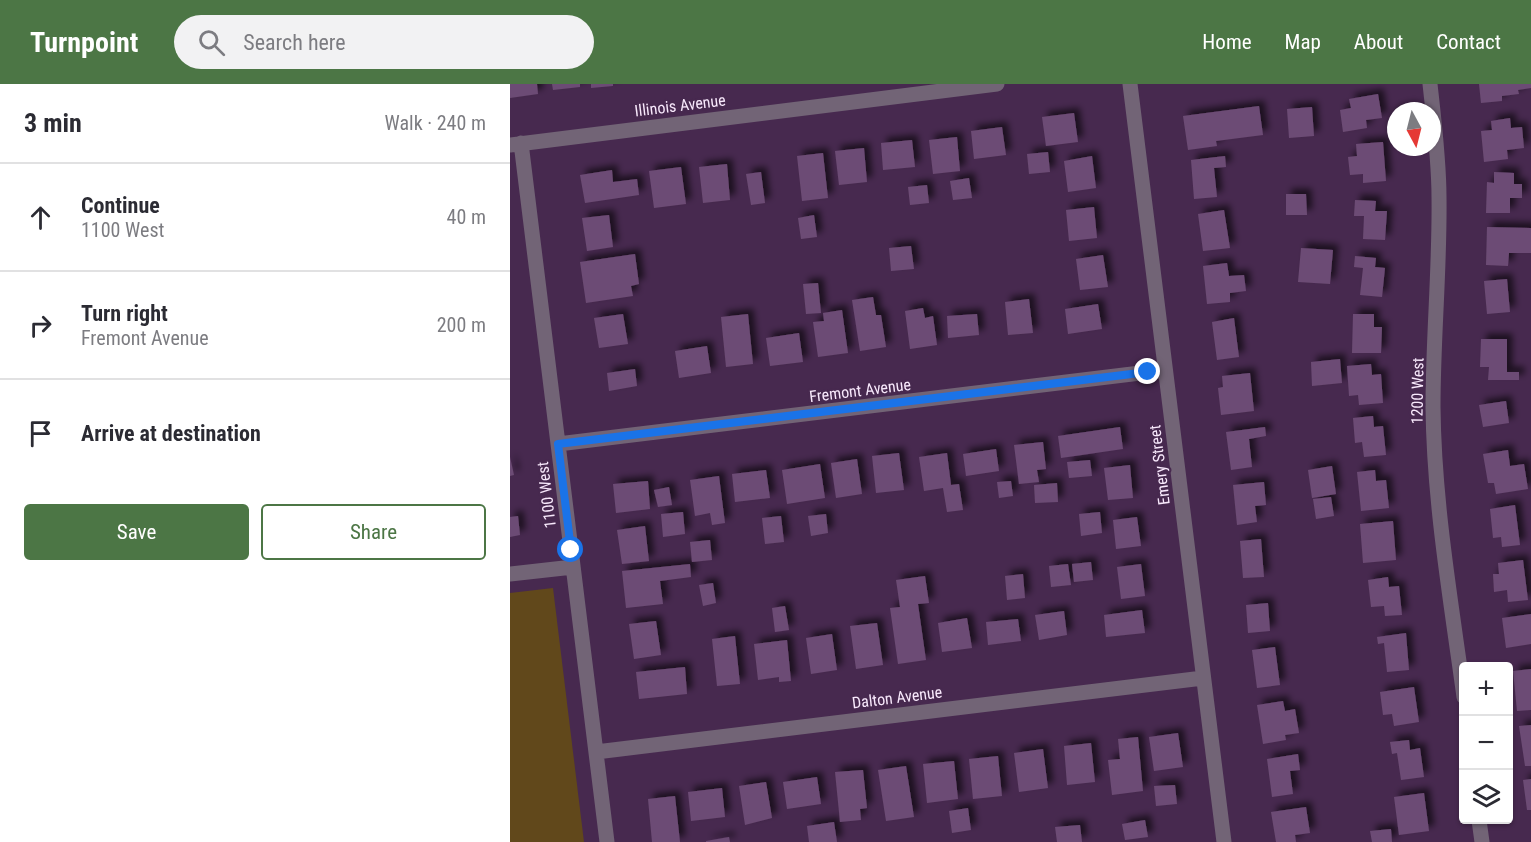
<!DOCTYPE html>
<meta charset="utf-8">
<style>
:root{--surface:#fff;--page:#f2f2f3;--text:#2b2b33;--muted:#7c7c81;--line:#e1e1e2;--accent:#4c7645}
body{margin:0;font-family:"Roboto Condensed",sans-serif;background:var(--page);color:var(--text)}
.controls{position:absolute;right:18px;bottom:18px;display:grid;overflow:hidden;border-radius:6px;box-shadow:0 2px 4px #0004}
.controls button{width:54px;height:54px;display:grid;place-items:center;padding:0;border:0;border-bottom:2px solid var(--line);background:var(--surface);color:var(--text);font:30px sans-serif}
.compass{position:absolute;left:877px;top:18px;width:54px;height:54px;border-radius:50%;background:var(--surface);box-shadow:0 2px 4px #0004;rotate:173deg}
.stop{position:absolute;width:18px;height:18px;margin:-14px;border:4px solid #1a73e8;border-radius:50%;background:#fff}
.stop.end{background:#1a73e8;border-color:#fff;box-shadow:0 2px 6px #0008}
.list{margin:0;padding:0;list-style:none}
h2{display:flex;justify-content:space-between;align-items:center;height:78px;margin:0;padding:0 24px;font-size:26px}
h2 small{font-size:20px;font-weight:400;color:var(--muted)}
.list li{display:grid;grid-template-columns:39px 1fr auto;gap:18px;align-items:center;box-sizing:border-box;height:108px;padding:0 24px;border-top:2px solid var(--line)}
.list b{display:block;font-size:22px;white-space:nowrap}
.list p{margin:0;font-size:20px;white-space:nowrap;color:var(--muted)}
.list em{font-size:20px;font-style:normal;color:var(--muted)}
.actions{display:flex;gap:12px;padding:18px 24px}
.actions a{flex:1;padding:14px 0;border:2px solid var(--accent);border-radius:6px;text-align:center;font-size:21px;color:var(--accent)}
.actions .main{background:var(--accent);color:#fff}
.icon{flex:none;width:33px;height:33px;fill:none;stroke:currentColor;stroke-width:2;stroke-linecap:round;stroke-linejoin:round}
.map{position:relative;flex:none;width:1021px;height:758px;overflow:hidden}
header{display:flex;align-items:center;gap:36px;box-sizing:border-box;height:84px;padding:0 30px;background:var(--accent);color:#fff}
header strong{font-size:28px}
nav{display:flex;gap:33px;margin-inline-start:auto;font-size:21px}
.search{width:420px;height:54px;background:var(--page);display:flex;align-items:center;gap:15px;box-sizing:border-box;padding:0 21px;border-radius:33px;color:var(--muted);font-size:22px}
main{display:flex}
aside{flex:1;background:var(--surface)}
.map>svg:first-child{display:block}
.green{fill:#61481b}
.building{fill:#6c4c74;filter:url(#shadow)}
.lines{fill:none;stroke-linecap:round;stroke-linejoin:round}
.street{stroke:#726476;stroke-width:15}
.route{stroke:#1a73e8;stroke-width:8}
.labels{text-anchor:middle;stroke-width:4.5;stroke-linejoin:round;paint-order:stroke}
.street-label{font-size:16px;fill:#f8e9fc;stroke:#47294f}
</style>
<header>
<strong>Turnpoint</strong>
<div class="search"><svg class="icon" aria-label="search" viewBox="0 0 24 24"><circle cx="10" cy="10" r="6"/><path d="M15 15l6 6"/></svg>Search here</div>
<nav><a>Home</a><a>Map</a><a>About</a><a>Contact</a></nav>
</header>
<main>
<aside>
<h2>3 min<small>Walk · 240 m</small></h2>
<ul class="list">
<li><svg class="icon" aria-label="ahead" viewBox="0 0 24 24"><path d="M12 20V5M6 11l6-6 6 6"/></svg><div><b>Continue</b><p>1100 West</p></div><em>40 m</em></li>
<li><svg class="icon" aria-label="right" viewBox="0 0 24 24"><path d="M7 20v-9h11M14 6l5 5-5 5"/></svg><div><b>Turn right</b><p>Fremont Avenue</p></div><em>200 m</em></li>
<li><svg class="icon" aria-label="arrive" viewBox="0 0 24 24"><path d="M6 21V4h12l-3 4 3 4H6"/></svg><div><b>Arrive at destination</b></div></li>
</ul>
<div class="actions"><a class="main">Save</a><a>Share</a></div>
</aside>
<div class="map">
<svg width="1021" height="758" viewBox="0 0 1021 758">
<defs>
<filter id="shadow"><feDropShadow dx="5.5" dy="-5.5" stdDeviation="3" flood-color="#0009"/></filter>
</defs>
<rect width="100%" height="100%" fill="#47294f"/>
<!-- green -->
<path class="green" d="M43,504L74,758H0V509Z"/>
<!-- building -->
<path class="building" d="M0,0H27L28,10L0,14Z
M42,0H70V3L43,6Z
M81,0H103V2L81,4Z
M969,0H1021V4L1008,6L1009,10L992,12V17L971,19Z
M868,10L872,34L856,36L857,44L833,48L830,26L841,24L839,15Z
M749,22L753,51L706,57L707,62L678,66L673,32Z
M802,23L804,52L779,54L777,25Z
M564,29L568,58L536,62L532,33Z
M1000,34L1001,44L1012,43L1014,64L997,66L998,75L974,78L971,47L982,46L981,37Z
M492,43L496,71L464,75L461,47Z
M447,53L450,87L423,90L419,56Z
M402,56L405,83L373,86L371,59Z
M873,58L876,97L853,99V90L840,91L838,73L847,72L846,60Z
M354,64L357,98L329,101L325,67Z
M538,68L540,88L519,90L517,70Z
M313,69L318,114L292,117L287,72Z
M582,72L586,104L558,108L554,77Z
M715,72L716,83L704,84L707,113L684,115L681,76Z
M217,80L220,116L193,119L189,83Z
M171,83L176,120L144,124L139,87Z
M102,86L103,98L127,95L129,111L75,119L70,91Z
M251,88L255,119L241,121L236,90Z
M984,88L1004,89V100H1012V114H1000V129H976L977,98L984,99Z
M459,94L462,114L443,116L440,97Z
M417,101L419,119L400,121L398,103Z
M776,110H796L797,131H776Z
M845,116L866,117L865,127H877L875,156L853,155L854,132H844Z
M584,123L587,154L559,157L556,126Z
M714,126L720,164L693,167L688,130Z
M99,131L103,163L77,167L72,134Z
M304,131L307,153L291,155L288,134Z
M977,143L1021,144V169H999L998,182L976,181Z
M401,162L404,185L381,187L379,164Z
M791,164L823,166L820,200L788,198Z
M125,170L129,200L121,202L123,212L76,219L70,178Z
M593,171L598,203L570,206L566,175Z
M845,172L866,174L865,183L875,184L872,213L850,211L853,184L844,183Z
M717,179L719,192L734,191L736,207L720,209V218L697,220L693,182Z
M997,195L1000,228L977,230L974,197Z
M308,199L311,229L296,230L293,200Z
M363,213L366,231H371L376,263L350,267L342,216Z
M519,215L523,249L498,251L495,218Z
M588,220L592,245L558,250L555,225Z
M413,224L415,234L423,232L427,261L400,265L395,227Z
M332,226L338,269L308,273L303,238L314,237L313,229Z
M113,230L118,260L89,264L84,234Z
M238,230L243,280L216,283L211,233Z
M467,230L469,251L438,254L437,232Z
M843,230H864V243H872L871,269H842Z
M724,234L729,273L707,276L702,238Z
M289,249L293,278L260,282L256,254Z
M971,255H997V288H1009V296H978L979,283H970Z
M197,262L201,289L169,294L165,267Z
M830,275L832,299L802,302L801,278Z
M861,280L862,291L871,290L873,319L849,321L848,311L839,312L837,282Z
M125,285L127,302L99,307L97,289Z
M740,289L744,327L711,331L708,304L713,303L712,292Z
M996,317L999,339L973,343L969,321Z
M863,332L864,343L873,342L876,371L854,373L852,358L845,359L843,334Z
M610,343L613,365L551,374L548,352Z
M755,343L756,352L739,355L742,383L721,386L716,348Z
M533,358L536,385L527,386L529,398L509,400L504,361Z
M486,365L489,387L456,392L453,370Z
M998,366L1000,382L1014,380L1018,405L986,410L984,399H978L973,370Z
M389,369L394,406L366,409L362,372Z
M437,369L441,401L449,400L453,426L437,428L433,404L414,407L409,373Z
M0,373L4,391L0,392Z
M347,375L352,410L326,414L321,379Z
M580,376L582,392L559,394L557,378Z
M310,380L315,414L277,420L272,386Z
M620,381L623,414L598,416L594,384Z
M822,382L826,410L802,414L798,386Z
M256,386L260,414L225,418L222,390Z
M865,386L866,397L876,396L879,424L851,427L847,388Z
M209,392L215,439L202,441L200,429L185,432L180,396Z
M138,397L140,425L106,429L103,400Z
M501,397L503,412L489,414L487,398Z
M754,398L756,421L745,422L747,438L727,441L723,401Z
M547,399L548,418L525,419L524,401Z
M159,403L162,421L148,423L144,406Z
M821,413L824,432L806,435L803,415Z
M1005,421L1010,461L992,463L991,453L983,454L980,425Z
M173,428L175,450L153,453L151,430Z
M590,428L592,449L571,452L569,430Z
M316,430L318,449L301,452L298,432Z
M8,432L10,451L0,453V433Z
M271,432L274,458L255,460L252,434Z
M627,433L631,462L606,465L603,436Z
M883,437L886,476L853,479L850,440Z
M135,442L139,477L112,480L107,446Z
M751,455L754,493L733,494L730,457Z
M200,456L202,476L182,478L180,458Z
M1013,476L1018,516L998,518L997,506L984,508L983,490H989L988,479Z
M581,478L583,496L564,498L562,480Z
M180,480L181,493L150,497L153,520L116,524L112,487Z
M558,480L561,501L541,503L539,482Z
M631,480L635,512L611,515L607,483Z
M513,490L515,514L497,516L495,492Z
M415,492L419,519L408,520L416,576L388,580L380,524L390,523L386,496Z
M878,493L879,503L889,502L892,531L875,532L874,522L861,523L858,496Z
M203,499L206,519L193,522L189,501Z
M758,519L760,547L738,549L736,521Z
M275,522L279,546L265,548L262,524Z
M632,526L635,549L596,553L594,531Z
M554,527L557,551L529,556L525,531Z
M1021,530V560L996,564L992,534Z
M457,534L462,564L432,568L428,539Z
M508,535L511,557L478,561L476,538Z
M146,537L151,571L124,575L119,540Z
M367,539L373,581L346,585L340,542Z
M896,549L899,586L877,588L874,559L868,560L867,553Z
M322,550L327,586L301,590L296,554Z
M225,552L230,600L207,602L202,555Z
M277,556L281,597L269,598V593L248,596L244,560Z
M765,563L770,601L747,604L742,566Z
M175,583L177,610L129,615L126,588Z
M1021,585V626L1007,627L1003,587Z
M904,603L909,638L884,642L882,630L873,631L870,608Z
M773,617L775,627L785,625L789,649L775,651L776,656L753,660L747,621Z
M1021,641V682H1015L1009,642Z
M668,649L673,683L644,687L639,653Z
M628,653L633,707L602,711L598,676L610,675L608,655Z
M899,656L900,666L910,664L914,693L891,696L887,669L882,670L880,658Z
M581,659L585,698L557,701L554,662Z
M533,665L538,704L509,708L504,669Z
M788,670L790,686L780,687L783,710L762,713L757,675Z
M488,672L492,712L463,715L459,675Z
M444,677L448,715L417,719L413,680Z
M396,682L404,733L376,737L368,686Z
M353,686L357,724L350,725L351,736L330,738L325,688Z
M307,693L311,720L277,725L273,698Z
M1021,695V726H1017L1013,696Z
M256,698L262,734L235,741L229,702Z
M665,701L667,720L646,722L644,702Z
M212,704L215,733L181,737L178,708Z
M914,709L919,747L889,751L884,713Z
M165,712L170,758H142L138,715Z
M796,723L800,749L785,751L786,758H766L761,728Z
M458,724L461,746L442,749L439,727Z
M635,736L638,753L615,756L612,740Z
M324,738L327,758H299L297,742Z
M570,741L572,758H547L545,743Z
M881,745L882,758H862L860,747Z
M219,753L220,758H196V757Z"/>
<g class="lines">
<!-- street -->
<path class="street" d="M620,0L714,758
M920,0C924,37 929,76 929,113C930,183 923,253 923,323C924,420 941,517 954,613
M11,59L97,758
M0,61L487,0
M48,360L655,286
M0,490L63,483
M86,668L693,594
M969,736L972,758"/>
</g>
<g class="lines">
<!-- route -->
<path class="route" d="M61,466L48,360L638,288"/>
</g>
<g class="labels">
<!-- street labels -->
<g class="street-label">
<text transform="translate(170 21) rotate(-7)" y="6">Illinois Avenue</text>
<text transform="translate(350 306) rotate(-7)" y="6">Fremont Avenue</text>
<text transform="translate(907 307) rotate(-89)" y="6">1200 West</text>
<text transform="translate(649 381) rotate(-97)" y="6">Emery Street</text>
<text transform="translate(36 411) rotate(-97)" y="6">1100 West</text>
<text transform="translate(387 613) rotate(-7)" y="6">Dalton Avenue</text>
</g>
</g>
</svg>
<div class="controls">
<button>+</button>
<button>−</button>
<button><svg class="icon" aria-label="layers" viewBox="0 0 24 24"><path d="M12 4l9 5-9 5-9-5zM3 14l9 5 9-5"/></svg></button>
</div>
<svg class="compass" viewBox="-18 -18 36 36"><path d="M0-13l5 13h-10z" fill="#e53935"/><path d="M0 13l5-13h-10z" fill="#7c7c81"/></svg>
<div class="stop" style="left:61px;top:466px"></div>
<div class="stop end" style="left:638px;top:288px"></div>
</div>
</main>
